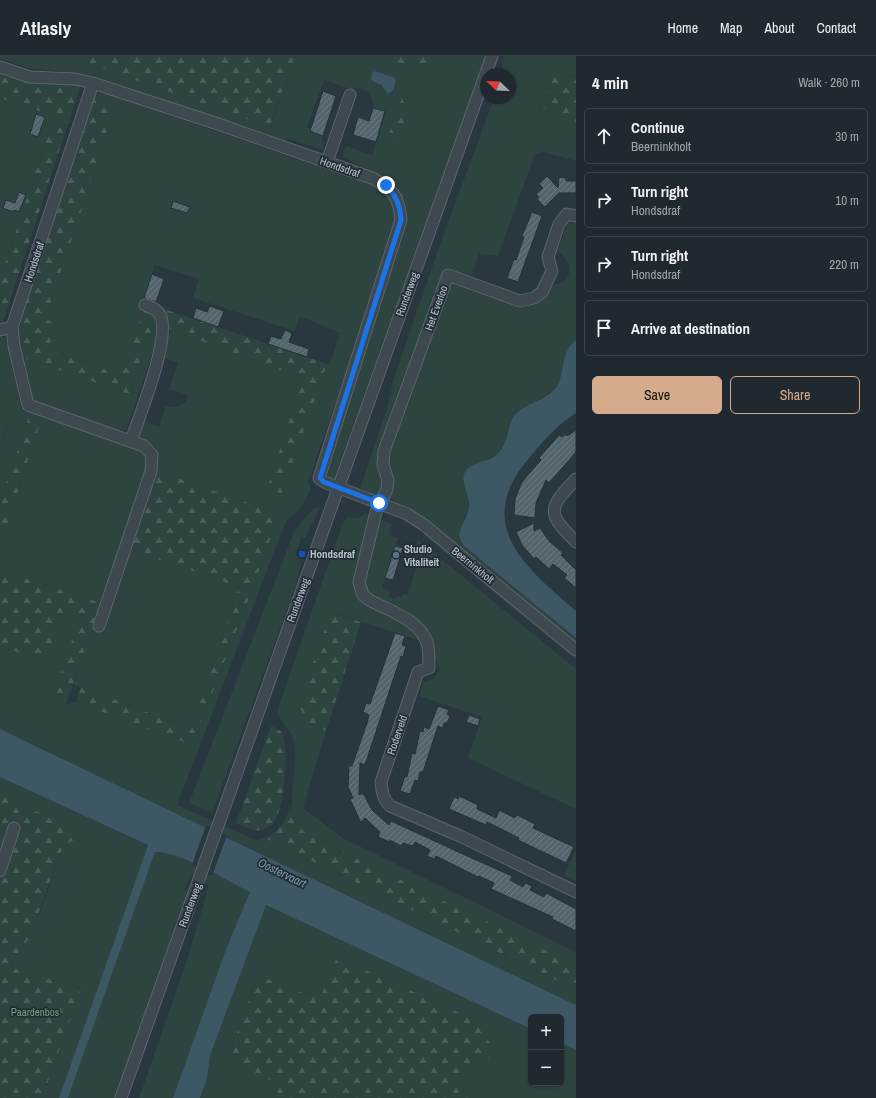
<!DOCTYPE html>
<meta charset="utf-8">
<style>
:root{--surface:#1f292f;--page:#273137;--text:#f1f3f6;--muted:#a1a6aa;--line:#3c454b;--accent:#d6ab8b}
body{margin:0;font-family:"Archivo Narrow",sans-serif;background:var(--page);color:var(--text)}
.controls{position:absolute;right:12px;bottom:12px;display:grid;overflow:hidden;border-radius:6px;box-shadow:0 1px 3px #0004}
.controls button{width:36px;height:36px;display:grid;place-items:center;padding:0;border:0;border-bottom:1px solid var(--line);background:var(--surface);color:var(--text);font:20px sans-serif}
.compass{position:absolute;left:480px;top:12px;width:36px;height:36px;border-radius:50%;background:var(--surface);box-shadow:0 1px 3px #0004;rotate:293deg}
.stop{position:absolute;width:12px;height:12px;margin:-9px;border:3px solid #1a73e8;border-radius:50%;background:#fff}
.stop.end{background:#1a73e8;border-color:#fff;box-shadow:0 1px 4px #0008}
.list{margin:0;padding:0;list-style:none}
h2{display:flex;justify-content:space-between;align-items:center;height:52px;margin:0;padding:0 16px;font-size:17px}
h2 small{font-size:13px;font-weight:400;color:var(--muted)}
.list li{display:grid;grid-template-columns:26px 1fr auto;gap:12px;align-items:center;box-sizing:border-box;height:56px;margin:0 8px 8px;padding:0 8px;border:1px solid var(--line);border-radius:6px}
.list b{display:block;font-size:15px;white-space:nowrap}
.list p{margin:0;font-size:13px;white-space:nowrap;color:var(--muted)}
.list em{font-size:13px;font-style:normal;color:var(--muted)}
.actions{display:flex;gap:8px;padding:12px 16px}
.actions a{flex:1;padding:9px 0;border:1px solid var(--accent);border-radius:6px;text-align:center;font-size:14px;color:var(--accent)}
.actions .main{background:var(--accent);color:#111}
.icon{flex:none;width:22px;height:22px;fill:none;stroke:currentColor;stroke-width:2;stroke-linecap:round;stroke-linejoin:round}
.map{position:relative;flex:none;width:576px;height:1042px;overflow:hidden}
header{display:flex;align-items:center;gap:24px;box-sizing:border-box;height:56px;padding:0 20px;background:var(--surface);border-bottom:1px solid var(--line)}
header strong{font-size:19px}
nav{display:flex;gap:22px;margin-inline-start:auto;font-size:14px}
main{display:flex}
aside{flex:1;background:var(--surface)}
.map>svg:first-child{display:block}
.green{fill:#2e4440;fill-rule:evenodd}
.forest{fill:url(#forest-firs)}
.water{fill:#3e5765}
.pier{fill:#29373f}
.building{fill:url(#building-hatch);stroke:#233037}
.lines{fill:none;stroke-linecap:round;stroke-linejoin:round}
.minor-casing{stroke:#5a666d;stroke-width:13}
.minor{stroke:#3d484f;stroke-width:11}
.route{stroke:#1a73e8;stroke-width:5}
.transit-dot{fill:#1a4fb4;stroke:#212e35;stroke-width:1.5}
.service-dot{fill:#5c6f8a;stroke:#212e35;stroke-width:1.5}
.labels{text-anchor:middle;stroke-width:3.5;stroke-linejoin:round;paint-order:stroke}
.street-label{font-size:11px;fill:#b9c3ca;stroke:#212e35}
.poi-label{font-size:11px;font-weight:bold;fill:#b9c3ca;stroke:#212e35;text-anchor:start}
.park-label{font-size:11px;fill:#7a9d7a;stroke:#212e35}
.water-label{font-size:12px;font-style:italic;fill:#7d99aa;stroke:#212e35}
</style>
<header>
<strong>Atlasly</strong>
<nav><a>Home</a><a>Map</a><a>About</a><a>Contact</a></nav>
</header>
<main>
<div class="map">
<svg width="576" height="1042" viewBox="0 0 576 1042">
<defs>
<pattern id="forest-firs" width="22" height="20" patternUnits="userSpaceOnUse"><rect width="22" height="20" fill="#2e4440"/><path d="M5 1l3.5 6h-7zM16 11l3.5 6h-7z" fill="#4a5d5a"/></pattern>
<pattern id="building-hatch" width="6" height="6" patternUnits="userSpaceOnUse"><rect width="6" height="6" fill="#54646c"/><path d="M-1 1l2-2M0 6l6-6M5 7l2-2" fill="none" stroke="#6a7980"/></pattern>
</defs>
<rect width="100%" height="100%" fill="#29373f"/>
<!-- green -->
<path class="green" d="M0,0H67L271,70L295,0H381L430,19L439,0H486L332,428L326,424L323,412L396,201L406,170L407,158L405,147L396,130L342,100L346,90L372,99L386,56L375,53L369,36L356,31L353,34L324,24L307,71L323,77L324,94L286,82L285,85L92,19L28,12L0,3ZM375,15L395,22L392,36L388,38L371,20Z
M504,0H576V22L556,14L540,51L576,66V105L544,96L535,98L498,200L479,198L468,229L533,246L543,243L551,229C573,229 575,206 557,195L568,167L572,166L576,167V284L569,290L561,322L553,334L515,359L505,387L497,398L480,408L476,409L464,421L469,451L460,474L464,490L576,582V589L452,487L364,437L361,430L387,352L394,322L438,194L494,42H510V18H501Z
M100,37L110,39L384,133C405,158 396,166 389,195L308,426L311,433L301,452L287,464L281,478L177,749L251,782L256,784L265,782L576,934V949L0,673V590L41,604L65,553L81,558L66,648L76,646L192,688L249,542L278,458L128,493L239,531L191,673L73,628L100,547L0,514V491L40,367L28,363L0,446V392L8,369L0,366V280L5,282L22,354L114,385L147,387L137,378L140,364L159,371L166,350C176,352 186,350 188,339L169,333L178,307L162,301L171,274L304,322L267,433L327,308H330L340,277L300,260L295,275L193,242L199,223L155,209L145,243L146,246L121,319L48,293L56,268L44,263L115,53L91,41L93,39Z
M0,42L54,60L0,223Z
M156,262L160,276L126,374H117C97,368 43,356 30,342L21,301L129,338Z
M315,451L320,452L305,483L302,481L295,499L301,502L298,524L212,757L189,747L294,476L300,467Z
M366,457L392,468L389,479L398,482L382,532L391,535L389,541L396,543L397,540L402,541L403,538L408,539L420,498L413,495L418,484L576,613V753L468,702L482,661L419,640L423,627L435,622L440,614C438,605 418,580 412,570L421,585L332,556L313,637L308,667L326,675L303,752L343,782L576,896V909L308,779C276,756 303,713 293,682C289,672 279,666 277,655L343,466L348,461L359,462Z
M425,477L576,600V604L423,478Z
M0,721L148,789L59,1042H42L81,933L8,910C37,880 47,834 61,795L68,787L49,762L0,739Z
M576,794V825L564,819Z
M155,796C182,796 225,824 251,836L226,893L173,1042H139L188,901L209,829L190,820L185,833L188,835L115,1042H68Z
M266,849L531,973V1027H561V987L576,994V1042H470L455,1025L321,940L294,935L278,927L256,925L228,1001L275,1026L277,1034L275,1042H200L207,1023L210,1000Z"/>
<!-- forest -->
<path class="forest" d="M67,0H295L270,71Z
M381,0H439L430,19Z
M556,14L576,22V66L540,51Z
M0,15L81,28L5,260L0,269V223L54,60L0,42Z
M403,39L412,45L399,85L393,88L387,87V84Z
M91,41L115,53L45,263L56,268L48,293L121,319L146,246L156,262L129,338L21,301L15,276Z
M164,253L327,308L282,438L267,433L303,322L171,274L164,264Z
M28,363L40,367L0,491V446Z
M0,366L8,368L0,392Z
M155,414L279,458L249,542L192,689L76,646L81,631L191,673L239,531L128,493Z
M0,514L101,547L66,648L52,643L81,558L65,553L49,601L41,604L0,590Z
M331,556L361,566L326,675L308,667L298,648L312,637L307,624Z
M271,670C276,672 281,674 283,679C289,695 284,750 275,765C272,769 268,772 262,774C254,776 243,770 236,767Z
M0,739C27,751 55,761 76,783L68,787L61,795L30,881L8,910L81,933L42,1042H0Z
M290,748C295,760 298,772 308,779L576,909V934L265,782C279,776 288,763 290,748Z
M337,901L473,963L497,997L455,1025L470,1042H275L277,1034L275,1026L232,1006L228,1001L256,925L259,922H265L278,927L294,935L321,940Z"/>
<!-- water -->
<path class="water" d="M375,15L395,22C396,29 394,35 388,38L381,29L371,24L372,17Z
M576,284V357C557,369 544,384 530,401C472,468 524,510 576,555V582L464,490L459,480C460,469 469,460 469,449C469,438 460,425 465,416C470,407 487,406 495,400C510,388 506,372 514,360C524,348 542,345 553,335C567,321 559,295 576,284Z
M0,673L576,949V994L561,987V961H531V973L266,849L210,1000L207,1023L200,1042H173L226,893L250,836C225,824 182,796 155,796L68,1042H59L148,789L0,721Z"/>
<!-- pier -->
<path class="pier" d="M206,769L227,779L212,820L192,809Z"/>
<!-- building -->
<path class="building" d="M323,35L336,40L323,80L310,75Z
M373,52L385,55L376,86L353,79L358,61L369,65Z
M36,58L45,61L38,81L30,78Z
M547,120L558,132L559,121L566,122V125H576V137H559L545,151L537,143L539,141L536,138L543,132L539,128Z
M19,136L26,139L19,156L14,154L13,156L3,152L6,144L15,147Z
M173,145L190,151L187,157L171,152Z
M532,156L542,160L518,226L507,222L514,203L516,204L524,181L522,180Z
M152,218L164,223L156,246L144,242Z
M210,250L224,255L218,271L193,262L196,252L207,256Z
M285,274L292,277L289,286L309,293L307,301L268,288L271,280L281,283Z
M576,374V396L549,427L546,424L536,447L535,462L514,459L515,443L522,426L541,404L539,402L559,379L562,381L566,378L567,380Z
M534,467V475L540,472L549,485L563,497L561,499L576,514V532L564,522L567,519L553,508L549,513L536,501L534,503L522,489L516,476Z
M395,490L403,492L393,524L385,522Z
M395,577L405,580L402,589L406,590L403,601L401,600L365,709L360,707L359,739L363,737L372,754L389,769L391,765L465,799L512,820L510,824L523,831L525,827L532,830L530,834L544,841L546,837L576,853V875L552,863L553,861L491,833L494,827L479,820L478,821L436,800L434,803L427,800L430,794L415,786L413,790L403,787L401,790L390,784V786L378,781L380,776L365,762L361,767L350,743L353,742L348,731L349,710H352L367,667L369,659L363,656L366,647L370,648Z
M438,650L449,654L447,658L450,660L447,667H444L443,672L438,670L423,716H420L418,725L415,724L410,738L400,735L405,720L407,721L412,697L415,698L420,675L423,676L424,671L429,673Z
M469,659L480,663L478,670L466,666Z
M459,740L478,749L477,753L496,762L499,754L515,762L517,759L535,768L533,772L574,791L566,807L518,784L519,782L487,766L486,769L449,753L454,741L458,743Z"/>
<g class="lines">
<!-- minor casing -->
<g class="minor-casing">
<path id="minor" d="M0,11L30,21L75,23L93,27L218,68L372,122C393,133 399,140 401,164L319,422L324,426L407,458L424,469L576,594
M327,106L350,39
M576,160L567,158L559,168L548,201L552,215L542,236L534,242L520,245L448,219L384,395L383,409L388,424L387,433L376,456L359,526L363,539L369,544C388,554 424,565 428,591C429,598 429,605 429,612L418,616L381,726C382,736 383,743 390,750L460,780L576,836
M12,271L93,27
M0,274L12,271L14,290L28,349L144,390L152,399L151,415L99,570
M131,385C139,361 172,280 160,259C157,253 151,251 145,249
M576,423C547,453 547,457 576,486
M0,815L14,772
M121,1042L492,0"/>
</g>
<!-- minor -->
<use href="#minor" class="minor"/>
</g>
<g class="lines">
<!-- route -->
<path class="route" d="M379,447L324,426L320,422L401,164C400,149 396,140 386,129"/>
</g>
<!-- markers -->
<rect class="transit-dot" x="298" y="494" width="8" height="8" rx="2"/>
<circle class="service-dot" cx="396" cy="499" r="4"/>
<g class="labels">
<!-- street labels -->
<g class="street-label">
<text transform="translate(340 111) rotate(19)" y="4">Hondsdraf</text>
<text transform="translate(34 206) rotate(-72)" y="4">Hondsdraf</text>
<text transform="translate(407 238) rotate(-70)" y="4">Runderweg</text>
<text transform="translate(436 252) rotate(-70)" y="4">Het Everloo</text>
<text transform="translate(473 509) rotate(39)" y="4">Beerninkholt</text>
<text transform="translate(298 544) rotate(-70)" y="4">Runderweg</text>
<text transform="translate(397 679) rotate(-71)" y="4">Roderveld</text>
<text transform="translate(190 849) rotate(-70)" y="4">Runderweg</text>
</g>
<!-- poi labels -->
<g class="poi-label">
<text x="404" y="497">Studio<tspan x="404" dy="13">Vitaliteit</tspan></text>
<text x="310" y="502">Hondsdraf</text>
</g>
<!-- park labels -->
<g class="park-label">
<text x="35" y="960">Paardenbos</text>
</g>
<!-- water labels -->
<g class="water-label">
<text transform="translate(282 817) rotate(26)" y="4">Oostervaart</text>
</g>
</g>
</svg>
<div class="controls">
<button>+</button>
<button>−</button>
</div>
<svg class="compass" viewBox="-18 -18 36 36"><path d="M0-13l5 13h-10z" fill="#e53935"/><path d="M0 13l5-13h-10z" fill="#a1a6aa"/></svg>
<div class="stop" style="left:379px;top:447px"></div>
<div class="stop end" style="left:386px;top:129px"></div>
</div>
<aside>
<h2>4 min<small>Walk · 260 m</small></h2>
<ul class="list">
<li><svg class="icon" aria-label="ahead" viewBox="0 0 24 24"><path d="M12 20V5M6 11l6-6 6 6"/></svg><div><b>Continue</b><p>Beerninkholt</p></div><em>30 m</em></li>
<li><svg class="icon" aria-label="right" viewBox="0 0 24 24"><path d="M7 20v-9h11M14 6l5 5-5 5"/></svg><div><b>Turn right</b><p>Hondsdraf</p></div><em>10 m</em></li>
<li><svg class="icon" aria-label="right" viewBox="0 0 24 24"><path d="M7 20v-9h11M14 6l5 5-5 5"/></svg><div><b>Turn right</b><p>Hondsdraf</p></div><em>220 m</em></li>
<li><svg class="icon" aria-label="arrive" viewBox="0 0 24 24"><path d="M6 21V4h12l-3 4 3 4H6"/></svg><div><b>Arrive at destination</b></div></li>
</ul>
<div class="actions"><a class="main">Save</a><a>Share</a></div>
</aside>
</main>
